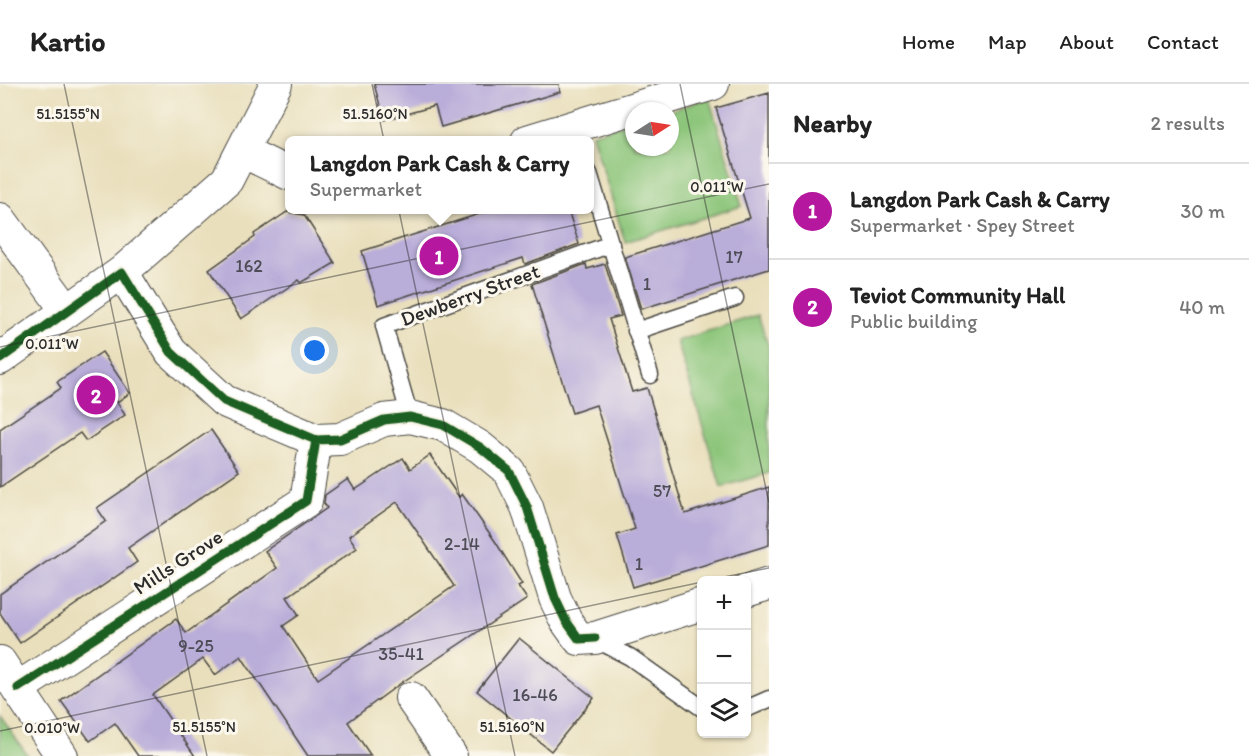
<!DOCTYPE html>
<meta charset="utf-8">
<style>
:root{--surface:#fff;--page:#f6f6f6;--text:#222;--muted:#767676;--line:#e0e0e0;--accent:#b5179e}
body{margin:0;font-family:Itim,sans-serif;background:var(--page);color:var(--text)}
.controls{position:absolute;right:18px;bottom:18px;display:grid;overflow:hidden;border-radius:9px;box-shadow:0 2px 4px #0004}
.controls button{width:54px;height:54px;display:grid;place-items:center;padding:0;border:0;border-bottom:2px solid var(--line);background:var(--surface);color:var(--text);font:30px sans-serif}
.compass{position:absolute;left:625px;top:18px;width:54px;height:54px;border-radius:50%;background:var(--surface);box-shadow:0 2px 4px #0004;rotate:78deg}
.you{position:absolute;left:315px;top:267px;width:21px;height:21px;margin:-15px;border:4px solid #fff;border-radius:50%;background:#1a73e8;box-shadow:0 0 0 9px #1a73e833}
.badge{display:grid;place-items:center;width:39px;height:39px;border-radius:50%;background:var(--accent);color:#fff;font-size:20px;font-weight:700}
.pin{position:absolute;translate:-50% -50%;border:3px solid #fff;box-shadow:0 2px 6px #0006}
.popup{position:absolute;left:285px;top:52px;width:309px;height:78px;box-sizing:border-box;display:grid;place-content:center;border-radius:9px;background:var(--surface);filter:drop-shadow(0 2px 4px #0005);font-size:20px;white-space:nowrap;color:var(--muted)}
.popup b{font-size:22px;color:var(--text)}
.popup::after{content:'';position:absolute;left:50%;top:100%;margin-left:-12px;border:12px solid transparent;border-top-color:var(--surface)}
.list{margin:0;padding:0;list-style:none}
h2{display:flex;justify-content:space-between;align-items:center;height:78px;margin:0;padding:0 24px;font-size:26px}
h2 small{font-size:20px;font-weight:400;color:var(--muted)}
.list li{display:grid;grid-template-columns:39px 1fr auto;gap:18px;align-items:center;box-sizing:border-box;height:96px;padding:0 24px;border-top:2px solid var(--line)}
.list b{display:block;font-size:22px;white-space:nowrap}
.list p{margin:0;font-size:20px;white-space:nowrap;color:var(--muted)}
.list em{font-size:20px;font-style:normal;color:var(--muted)}
.icon{flex:none;width:33px;height:33px;fill:none;stroke:currentColor;stroke-width:2;stroke-linecap:round;stroke-linejoin:round}
.map{position:relative;flex:none;width:769px;height:672px;overflow:hidden}
header{display:flex;align-items:center;gap:36px;box-sizing:border-box;height:84px;padding:0 30px;background:var(--surface);border-bottom:2px solid var(--line)}
header strong{font-size:28px}
nav{display:flex;gap:33px;margin-inline-start:auto;font-size:21px}
main{display:flex}
aside{flex:1;background:var(--surface)}
.map>svg:first-child{display:block}
.green{fill:#8bc579;stroke:#5b7852;stroke-width:1.5}
.building{fill:#b9add9;fill-rule:evenodd}
.lines{fill:none;stroke-linecap:round;stroke-linejoin:round}
.lane-casing{stroke:#484641;stroke-width:19}
.street-casing{stroke:#484641;stroke-width:34}
.lane{stroke:#fff;stroke-width:16}
.street{stroke:#fff;stroke-width:32}
.cycleway-casing{stroke:#fbf7ec;stroke-width:13}
.cycleway{stroke:#1b5e20;stroke-width:9}
.ticks{fill:none;stroke:#2b2b2b;stroke-width:1.5;stroke-opacity:0.45}
.labels{text-anchor:middle;stroke-width:6;stroke-linejoin:round;paint-order:stroke}
.number-label{font-size:18px;fill:#4e4c56}
.street-label{font-size:21px;fill:#2b2b2b;stroke:#fbf7ec}
.ticks-label{font-size:15px;text-anchor:middle;fill:#2b2b2b;stroke:#fbf7ec;stroke-width:6;stroke-linejoin:round;paint-order:stroke}
</style>
<header>
<strong>Kartio</strong>
<nav><a>Home</a><a>Map</a><a>About</a><a>Contact</a></nav>
</header>
<main>
<div class="map">
<svg width="769" height="672" viewBox="0 0 769 672">
<rect width="100%" height="100%" fill="#fbf7ec"/>
<filter id="ink" filterUnits="userSpaceOnUse"><feTurbulence type="fractalNoise" baseFrequency=".0167" numOctaves="2"/><feDisplacementMap in="SourceGraphic" scale="12" xChannelSelector="R" yChannelSelector="G"/><feConvolveMatrix kernelMatrix="1 2 1 2 8 2 1 2 1" color-interpolation-filters="sRGB"/></filter>
<filter id="wash" filterUnits="userSpaceOnUse"><feTurbulence type="fractalNoise" baseFrequency=".008" numOctaves="4" result="noise"/><feDisplacementMap in="SourceGraphic" scale="24" xChannelSelector="R" yChannelSelector="G"/><feGaussianBlur stdDeviation="1.35" result="paint"/><feColorMatrix in="noise" values="0 0 0 0 0 0 0 0 0 0 0 0 0 0 0 0 0 1.4 0 .05"/><feComposite in="paint" operator="in"/></filter>
<g filter="url(#wash)">
<rect width="100%" height="100%" fill="#e9dfbc"/>
<!-- green -->
<path class="green" d="M709,14L742,122L625,158L592,50L634,37V63H670V27Z
M758,231L769,264V389L721,403L677,257Z
M0,632L28,672H0Z"/>
<g id="blocks">
<!-- building -->
<path class="building" d="M374,0H559L560,8L441,43L435,22L384,36Z
M769,9V185L641,225L625,173L750,134L716,24Z
M492,126H568L579,160L525,180L523,174L378,221L362,167Z
M287,128L304,131L335,179L301,199L299,196L241,235L209,186L255,153L254,150Z
M586,180L587,185L605,180L621,232L609,235L632,308L647,304L685,430L769,403V461L633,503L617,451L635,445L596,321L572,329L532,200Z
M102,268L130,309L117,318L125,331L86,357L80,349L0,403V345L61,304L57,298Z
M211,346L239,387L128,464L137,478L20,559L0,529V510L106,437L97,424Z
M430,371L459,413L462,410L495,457L522,500L518,502L527,515L401,599L348,638L371,672H308L241,572L215,591L203,575L153,611L195,672H138L115,639L90,657L61,617L176,535L186,549L277,484L265,467L327,424L324,419L325,411L348,395L355,406L403,374L410,385ZM397,418L454,502L318,595L283,542L299,531L287,513L357,464L349,452Z
M519,554L594,614L551,667L477,607Z"/>
</g>
</g>
<g filter="url(#ink)">
<use href="#blocks" fill-opacity="0" stroke="#484641" stroke-width="1.5"/>
<g class="lines">
<!-- lane casing -->
<g class="lane-casing">
<path id="lane" d="M589,89L650,291
M636,247L735,214
M410,333L384,242L611,160
M595,555L630,573L702,624
M746,625L769,615"/>
</g>
<!-- street casing -->
<g class="street-casing">
<path id="street" d="M527,57L713,0
M242,67L289,90
M0,135L67,227
M122,188L171,268L224,317L316,356L340,355L384,336L410,333L443,341L480,363L509,387L527,423L555,514L566,537L579,555L595,554L702,520
M0,275L122,188L227,96L276,0
M746,507L769,500
M0,578L62,672
M18,604L306,417L316,356
M411,614L451,672"/>
</g>
<!-- lane -->
<use href="#lane" class="lane"/>
<!-- street -->
<use href="#street" class="street"/>
<!-- cycleway casing -->
<g class="cycleway-casing">
<path id="cycleway" d="M0,275L122,188L171,268L224,317L316,356L340,355L384,336L410,333L443,341L480,363L509,387L527,423L555,514L566,537L579,555L595,554
M18,604L306,417L316,356"/>
</g>
<!-- cycleway -->
<use href="#cycleway" class="cycleway"/>
</g>
</g>
<!-- ticks -->
<path class="ticks" d="M64,0L207,672M372,0L515,672M680,0L769,419M0,263L769,100M709,496L769,484M0,647L702,498"/>
<g class="labels">
<!-- number labels -->
<g class="number-label">
<text x="734" y="179">17</text>
<text x="249" y="188">162</text>
<text x="647" y="206">1</text>
<text x="662" y="413">57</text>
<text x="462" y="466">2-14</text>
<text x="639" y="486">1</text>
<text x="196" y="568">9-25</text>
<text x="401" y="576">35-41</text>
<text x="535" y="617">16-46</text>
</g>
<!-- street labels -->
<g class="street-label">
<text transform="translate(470 211) rotate(-20)" y="7">Dewberry Street</text>
<text transform="translate(178 478) rotate(-33)" y="7">Mills Grove</text>
</g>
</g>
<g class="ticks-label">
<text x="68" y="35">51.5155°N</text>
<text x="375" y="35">51.5160°N</text>
<text x="717" y="108">0.011°W</text>
<text x="52" y="265">0.011°W</text>
<text x="204" y="648">51.5155°N</text>
<text x="512" y="648">51.5160°N</text>
<text x="52" y="649">0.010°W</text>
</g>
</svg>
<div class="controls">
<button>+</button>
<button>−</button>
<button><svg class="icon" aria-label="layers" viewBox="0 0 24 24"><path d="M12 4l9 5-9 5-9-5zM3 14l9 5 9-5"/></svg></button>
</div>
<svg class="compass" viewBox="-18 -18 36 36"><path d="M0-13l5 13h-10z" fill="#e53935"/><path d="M0 13l5-13h-10z" fill="#767676"/></svg>
<div class="you"></div>
<div class="pin badge" style="left:439px;top:172px">1</div>
<div class="popup"><b>Langdon Park Cash &amp; Carry</b>Supermarket</div>
<div class="pin badge" style="left:96px;top:311px">2</div>
</div>
<aside>
<h2>Nearby<small>2 results</small></h2>
<ul class="list">
<li><span class="badge">1</span><div><b>Langdon Park Cash &amp; Carry</b><p>Supermarket · Spey Street</p></div><em>30 m</em></li>
<li><span class="badge">2</span><div><b>Teviot Community Hall</b><p>Public building</p></div><em>40 m</em></li>
</ul>
</aside>
</main>
